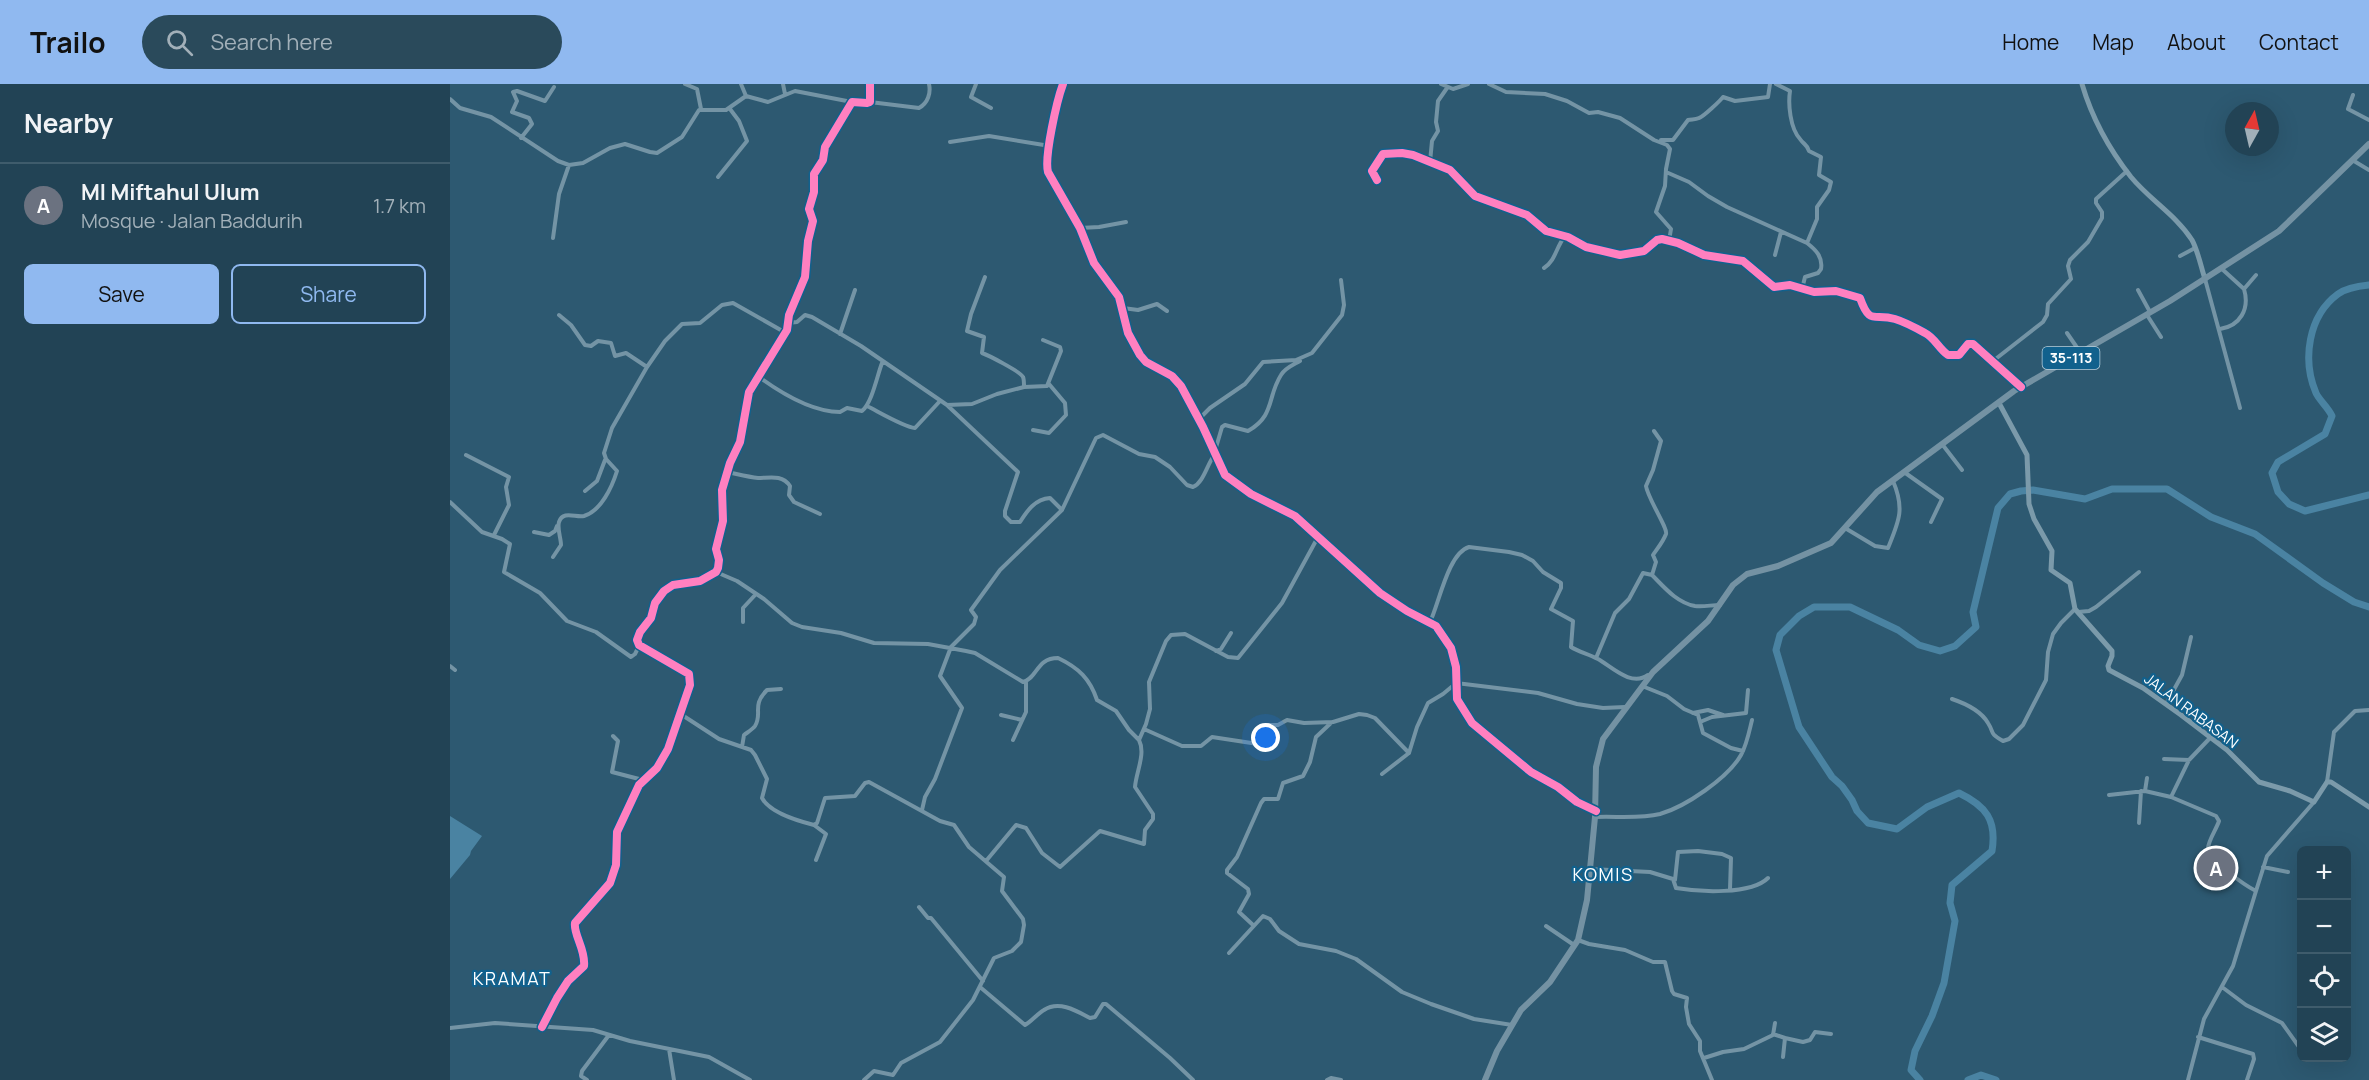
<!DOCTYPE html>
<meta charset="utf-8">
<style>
:root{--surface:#224355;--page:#2a4a5b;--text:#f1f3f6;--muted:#a2b0b9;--line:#3f5c6c;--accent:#90b9f0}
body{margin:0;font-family:Manrope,sans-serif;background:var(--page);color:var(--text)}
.controls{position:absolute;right:18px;bottom:18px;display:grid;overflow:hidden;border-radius:9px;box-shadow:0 6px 24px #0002}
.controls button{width:54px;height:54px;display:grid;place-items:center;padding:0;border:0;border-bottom:2px solid var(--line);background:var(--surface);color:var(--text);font:30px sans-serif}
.compass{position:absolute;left:1775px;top:18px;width:54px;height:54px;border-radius:50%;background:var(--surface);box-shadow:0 6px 24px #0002;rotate:8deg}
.you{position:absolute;left:816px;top:654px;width:21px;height:21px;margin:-15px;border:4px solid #fff;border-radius:50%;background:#1a73e8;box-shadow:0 0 0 9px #1a73e833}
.badge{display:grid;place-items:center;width:39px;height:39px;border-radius:50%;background:var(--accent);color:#fff;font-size:20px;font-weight:700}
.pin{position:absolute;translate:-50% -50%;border:3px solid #fff;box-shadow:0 2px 6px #0006}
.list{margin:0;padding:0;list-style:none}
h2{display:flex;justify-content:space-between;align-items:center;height:78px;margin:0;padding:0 24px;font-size:26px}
h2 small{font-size:20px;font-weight:400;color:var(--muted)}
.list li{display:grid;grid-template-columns:39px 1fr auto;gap:18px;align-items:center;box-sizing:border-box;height:84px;padding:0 24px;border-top:2px solid var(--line)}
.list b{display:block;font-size:22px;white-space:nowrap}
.list p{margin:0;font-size:20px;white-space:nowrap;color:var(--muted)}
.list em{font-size:20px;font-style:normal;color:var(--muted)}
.actions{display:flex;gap:12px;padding:18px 24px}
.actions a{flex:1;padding:14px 0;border:2px solid var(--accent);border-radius:9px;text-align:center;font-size:21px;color:var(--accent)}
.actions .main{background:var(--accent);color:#111}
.icon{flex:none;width:33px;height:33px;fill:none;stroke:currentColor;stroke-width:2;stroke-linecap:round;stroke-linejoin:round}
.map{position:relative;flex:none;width:1919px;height:996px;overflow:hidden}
header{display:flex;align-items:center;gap:36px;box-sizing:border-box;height:84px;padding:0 30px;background:var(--accent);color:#111}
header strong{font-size:28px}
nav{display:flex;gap:33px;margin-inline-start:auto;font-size:21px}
.search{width:420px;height:54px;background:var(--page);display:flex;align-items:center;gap:15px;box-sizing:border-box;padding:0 21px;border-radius:33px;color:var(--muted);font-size:22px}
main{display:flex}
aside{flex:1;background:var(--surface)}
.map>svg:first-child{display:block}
.water{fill:#4a83a2}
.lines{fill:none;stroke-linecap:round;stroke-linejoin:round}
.river{stroke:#4a83a2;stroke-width:7}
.street{stroke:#7494a5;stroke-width:4}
.secondary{stroke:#7b9aaa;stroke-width:5}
.primary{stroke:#7492a3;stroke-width:6}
.cycleway-casing{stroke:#11618d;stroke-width:11}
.cycleway{stroke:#ff80c0;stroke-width:8}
.labels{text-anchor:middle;stroke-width:4.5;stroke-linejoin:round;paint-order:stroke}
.shield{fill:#11618d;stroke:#b8d0dd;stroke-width:1.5}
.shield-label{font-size:14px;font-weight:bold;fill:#fff}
.street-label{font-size:15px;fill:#fff;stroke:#11618d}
.quarter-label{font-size:18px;letter-spacing:1.5px;fill:#fff;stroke:#11618d}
</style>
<header>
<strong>Trailo</strong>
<div class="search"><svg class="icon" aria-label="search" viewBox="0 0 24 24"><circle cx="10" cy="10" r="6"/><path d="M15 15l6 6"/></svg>Search here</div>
<nav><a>Home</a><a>Map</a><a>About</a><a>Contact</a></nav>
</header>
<main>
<aside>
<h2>Nearby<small></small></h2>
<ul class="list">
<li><span class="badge" style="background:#6b7280">A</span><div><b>MI Miftahul Ulum</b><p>Mosque · Jalan Baddurih</p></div><em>1.7 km</em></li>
</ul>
<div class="actions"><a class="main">Save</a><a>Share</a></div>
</aside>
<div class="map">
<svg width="1919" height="996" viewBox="0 0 1919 996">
<rect width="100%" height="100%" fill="#2d5971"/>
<!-- water -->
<path class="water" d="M0,732L32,752L21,767L20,771L0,795Z"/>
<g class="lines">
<!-- river -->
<path class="river" d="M1919,201C1909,202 1896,204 1888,210C1858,232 1852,276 1866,309C1869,316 1878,323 1882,332L1875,350L1828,378L1822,389L1828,408L1839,420L1855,427L1919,411
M1470,996L1461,986L1465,967L1482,932L1494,899L1505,837L1500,819L1502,801L1542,767C1547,736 1536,722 1509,709L1477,723L1447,745L1418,739L1407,727L1402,716L1392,702L1382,693L1349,643L1326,566L1330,551L1349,532L1364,523H1400L1448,546L1469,561L1490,567L1505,562L1526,543L1523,528L1548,424L1560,410L1571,407L1583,406L1635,415L1662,405H1717L1761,433L1805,450L1873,499L1904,518L1919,523
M1518,996L1531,991L1546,996"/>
<!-- street -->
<path class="street" d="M235,0L247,5L251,25
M291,0L296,12
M333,0L335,10
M526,0L521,13L541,24
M613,0C607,16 594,73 598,88L630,144L644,179L669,213L678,249L690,271L696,278L722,292L731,302L753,343L775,391L801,410L845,432L930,509L957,527L986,542L1001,564L1006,583L1007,615L1022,639L1081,688L1108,703L1127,718L1145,727
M991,0L1003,5L1018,0
M1039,0L1056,8L1095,10L1117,17L1139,29L1148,28L1170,34L1204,56L1217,61L1220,65L1216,85L1215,102L1206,128L1221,145L1219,157
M1326,0L1340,7C1338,20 1340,44 1350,55C1354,61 1357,60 1359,67L1371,73L1369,91L1381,98L1379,106L1367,123V135L1357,159
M1903,11L1898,25L1919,36
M0,15L10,24L41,33L108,77L119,81L133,79L160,64L175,60L200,68L207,69L232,53L249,26H276L296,12L318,18L345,7L402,18
M420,18L469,24C478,19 481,9 479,0
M71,54L82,40L79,34L62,28L67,17L63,8L67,7L95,17L104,3
M1211,56H1223L1238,36C1242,35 1245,36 1249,34C1253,33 1271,16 1273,13L1285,17L1318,13L1320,0
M500,58L539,52L600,62
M1904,77L1919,86
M980,78L982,57L988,47L986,38L988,17L997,4
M1216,88L1239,98L1258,112L1277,123L1357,159C1366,166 1373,173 1371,185L1368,189L1355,193L1352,205
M268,93L297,57L289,37L280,25
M927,96L922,87L933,70L952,69L963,71L1000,86L1025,112L1077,131L1096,147L1118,153L1136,163L1170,171L1194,167L1207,156L1212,155L1228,159L1254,171L1293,177L1324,203L1340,201L1364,208L1386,207L1410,214C1420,242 1424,229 1445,235C1455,238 1466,244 1475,249C1485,254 1489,265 1498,271H1509L1518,260H1523L1571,303
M630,144L649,143L676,138
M103,154L109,110L119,81
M1325,171L1331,148
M1730,172L1745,164
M1094,184C1106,176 1106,163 1115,152
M535,193L521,230L517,247L534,253L532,269C538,271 571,288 573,293C574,295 574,301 574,303
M1755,195L1790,324
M1794,205L1806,191
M1688,206L1700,228
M673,224L688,226L707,220L717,227
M109,231L121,241L135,261L141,262L148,257L161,259L165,272L176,269L197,283
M1697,231L1711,253
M338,239L347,238L355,231L362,233L411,262L497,321L522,320L547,310L574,303L597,302L611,267L610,263L593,256
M1770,245C1790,242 1800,225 1794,205L1772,185
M1617,249L1630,268
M390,250L405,206
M1543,277L1593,238L1597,231L1598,220L1621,195L1618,182L1620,176L1638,158L1652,134V128L1646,119V115L1677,87
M309,293C331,309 362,328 390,328L397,324L412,327C422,319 427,292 432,279
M417,322C429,328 454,343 465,344L490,317
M498,322L568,388L555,427V432L561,438H570C577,427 585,415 600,414L612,426
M749,335L760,324L795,300L813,278L846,276L862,269L892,231L894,221L891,196
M583,346L599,349L616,331L615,319L599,300
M1204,347L1211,357L1203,386L1196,402C1198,415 1218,444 1216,450C1213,458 1207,465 1203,471L1206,478L1202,491C1214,503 1227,519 1245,522C1253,523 1262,521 1270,521
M1492,360L1512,386
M765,367L772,343L775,341L798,347C825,332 817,313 831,291C835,284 843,281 850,277
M16,371L59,393L56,403L59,421L44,451
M277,388C287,390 298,393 308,394C319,394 332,390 340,402L339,411L344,418L370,430
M1454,388L1492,415L1481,438
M135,407L147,397L155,376
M0,418L32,448L52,455L60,460L54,488L90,509L117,537L146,548L181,573L185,570L189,562
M1395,444L1425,462L1438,464C1449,437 1455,425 1443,397
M84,448L99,451L105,447L107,442
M103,473L111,461C111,454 107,445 109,438C113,426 126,434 134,432C151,427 162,403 167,387L156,375L154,369L162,344L197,283L215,257L232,240L250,239L272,221L283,219L336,249
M266,488L287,497L314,515L342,539L352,543L391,549L424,559L478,560L516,567L525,569L573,598C588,594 586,574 608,574C629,584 640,595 647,616L666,627L679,646L689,656
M1628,528L1639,527L1646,523L1689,488
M293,538V524L306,510
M980,538C989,520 998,469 1019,463L1059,468L1072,471L1083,477L1093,488L1111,499V504L1101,525L1123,537L1121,563C1129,568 1139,570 1148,575C1162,583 1181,603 1198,591
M766,567L771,565L781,549
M1146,574L1165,529L1179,515L1193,489L1202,491
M0,582L5,586
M1006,599L1088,609L1127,620L1153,624L1175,623
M1192,602L1217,612L1234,625L1248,631L1253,649L1281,664L1293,667
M1502,615C1514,619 1531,627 1538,639C1545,650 1538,648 1553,657L1559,655L1573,641L1596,596L1598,568L1603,550L1611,539L1625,525
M1716,620L1732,591L1741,553
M229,629L269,655L301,666L305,671L317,695L312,714C320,729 348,737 364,741L367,739L375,714L405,712L415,699L419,698L490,737L504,741L519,763L554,793L552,807L573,835L574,841L571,858L562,867L544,874L523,916L490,958L451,979L443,991L424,987L414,996
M1243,629L1258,626L1273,631
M551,631L572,636
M1250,638L1262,633L1296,629L1298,606
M694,645L732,662H751L762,653L808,660L812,658L817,641H828L837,636L854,639L883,638L909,630L917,631L925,634L959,669
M163,652L168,657L162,688L193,696
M563,656L576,628V598
M292,663L294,651C298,648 303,645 305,642C313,629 301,622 317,606L331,605
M1714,675L1739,676
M932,690L959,669L967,643L978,619L993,610L1005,600
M1877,698L1884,648L1905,627L1919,626
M1695,707L1697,694
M1659,711L1695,707L1721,713L1766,732L1769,737C1766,746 1759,755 1758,764C1757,775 1796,802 1806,807L1783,882L1754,935L1738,996
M1721,713L1739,676L1760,654
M472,726L475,713L485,695L512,624L490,592L501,563L524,540L526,533L521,526L550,486L612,426L646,354L653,351L689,370L705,373L720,383L737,401L743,403C754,398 757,380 765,370
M1145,733C1166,732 1190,735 1210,730C1235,723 1278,694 1291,671C1297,660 1299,648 1302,636
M1689,739L1691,707
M364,741L376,750L366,776
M536,777L566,741L576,744L592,769L610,783L650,747L694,760L695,746L703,735V730L685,703C686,688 696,670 689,656L696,640L700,625L699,598L716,557L721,551L735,550L778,573L788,574L832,519L868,453
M1813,783L1838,788
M1140,785L1200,788L1223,795L1226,804C1249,808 1301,811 1318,794
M1225,796L1228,768L1248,767L1272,770L1281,774L1280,805
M1806,807L1817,772L1864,718
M469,823L478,834H481L533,897
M803,841L789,828L799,810L798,805L777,789V786L787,773L811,719L814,715H828L833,699L853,692L860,678L866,653L882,638
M1096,842L1124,861
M1128,856L1139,860L1175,866L1203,878H1215L1222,907L1224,910L1237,914L1236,923L1239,940L1250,957V967L1262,996
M779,869L813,832L820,835L829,847L849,860L886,867L906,875L952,908L981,920L1024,935L1062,941
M530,903L575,941C582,937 587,930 594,926C609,916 627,927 640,934L645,933L653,920H656L720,974L743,996
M1772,903L1796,921L1832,939L1852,967
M92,943L107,914L118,897L134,882C136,866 123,850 125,839L160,799L166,781L167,748L189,701L207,684L218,665L240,601L239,590L189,561L187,556L190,548L201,534L205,519L214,507L223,501L250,497L266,488L268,484L269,476L266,465L273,437L272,406L280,379L290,358L299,308L337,246L339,231L355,193L358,157L363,137L359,125L364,108V90L373,76L375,63L402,18L417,19L420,18V0
M0,944L45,939L143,946L180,957L259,973L300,996
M1323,950L1335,954L1333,973
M1748,953L1803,970L1804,975L1797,996
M1335,954L1353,958L1360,956L1365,948L1381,950
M219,965L224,996
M1254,974L1273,968L1294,965L1323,951L1325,939
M137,996L131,992L132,987L159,951
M877,996L881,994L891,996"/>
<!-- secondary -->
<path class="secondary" d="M1632,0C1642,34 1659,65 1681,93C1700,116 1726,131 1742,156C1748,167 1751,183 1755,195
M1549,319L1577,371L1579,420L1584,435L1602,467L1601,486L1620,499L1625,525L1662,567V572L1658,582L1659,586L1693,604L1731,631L1777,666L1809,698L1840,707L1864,718L1877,698H1881L1919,723"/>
<!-- primary -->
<path class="primary" d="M1035,996L1047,967L1071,926L1100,898L1128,856L1137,816L1145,733L1146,683L1153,655L1203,588L1258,537L1283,501L1297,490L1328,482L1381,459L1427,408L1564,307L1720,217L1829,147L1919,60"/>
<!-- cycleway casing -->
<g class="cycleway-casing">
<path id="cycleway" d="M613,0C607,16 594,73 598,88L630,144L644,179L669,213L678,249L690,271L696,278L722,292L731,302L753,343L775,391L801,410L845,432L930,509L957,527L986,542L1001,564L1006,583L1007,615L1022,639L1081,688L1108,703L1127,718L1146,727
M927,96L922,87L933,70L952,69L963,71L1000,86L1025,112L1077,131L1096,147L1118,153L1136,163L1170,171L1194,167L1207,156L1212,155L1228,159L1254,171L1293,177L1324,203L1340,201L1364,208L1386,207L1410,214C1420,242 1424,229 1445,235C1455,238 1466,244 1475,249C1485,254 1489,265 1498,271H1509L1518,260H1523L1571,303
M92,943L107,914L118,897L134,882C136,866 123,850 125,839L160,799L166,781L167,748L189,701L207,684L218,665L240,601L239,590L189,561L187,556L190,548L201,534L205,519L214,507L223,501L250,497L266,488L268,484L269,476L266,465L273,437L272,406L280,379L290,358L299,308L337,246L339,231L355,193L358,157L363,137L359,125L364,108V90L373,76L375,63L402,18L417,19L420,18V0"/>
</g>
<!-- cycleway -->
<use href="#cycleway" class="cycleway"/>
</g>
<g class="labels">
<!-- shield labels -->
<rect class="shield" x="1592.5" y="263" width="57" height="22" rx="4.5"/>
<g class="shield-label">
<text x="1621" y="279">35-113</text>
</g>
<!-- street labels -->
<g class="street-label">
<text transform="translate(1741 627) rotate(37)" y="5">JALAN RABASAN</text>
</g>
<!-- quarter labels -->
<g class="quarter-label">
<text x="1153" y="797">KOMIS</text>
<text x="62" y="901">KRAMAT</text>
</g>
</g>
</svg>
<div class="controls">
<button>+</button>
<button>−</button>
<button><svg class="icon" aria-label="locate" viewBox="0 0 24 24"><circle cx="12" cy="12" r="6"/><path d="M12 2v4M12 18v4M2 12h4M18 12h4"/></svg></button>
<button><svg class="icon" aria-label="layers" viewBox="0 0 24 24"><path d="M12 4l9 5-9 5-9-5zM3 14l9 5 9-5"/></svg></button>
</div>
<svg class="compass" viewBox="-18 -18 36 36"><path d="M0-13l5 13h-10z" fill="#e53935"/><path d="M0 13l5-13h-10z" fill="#a2b0b9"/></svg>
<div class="you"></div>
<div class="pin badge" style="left:1766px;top:784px;background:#6b7280">A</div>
</div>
</main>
